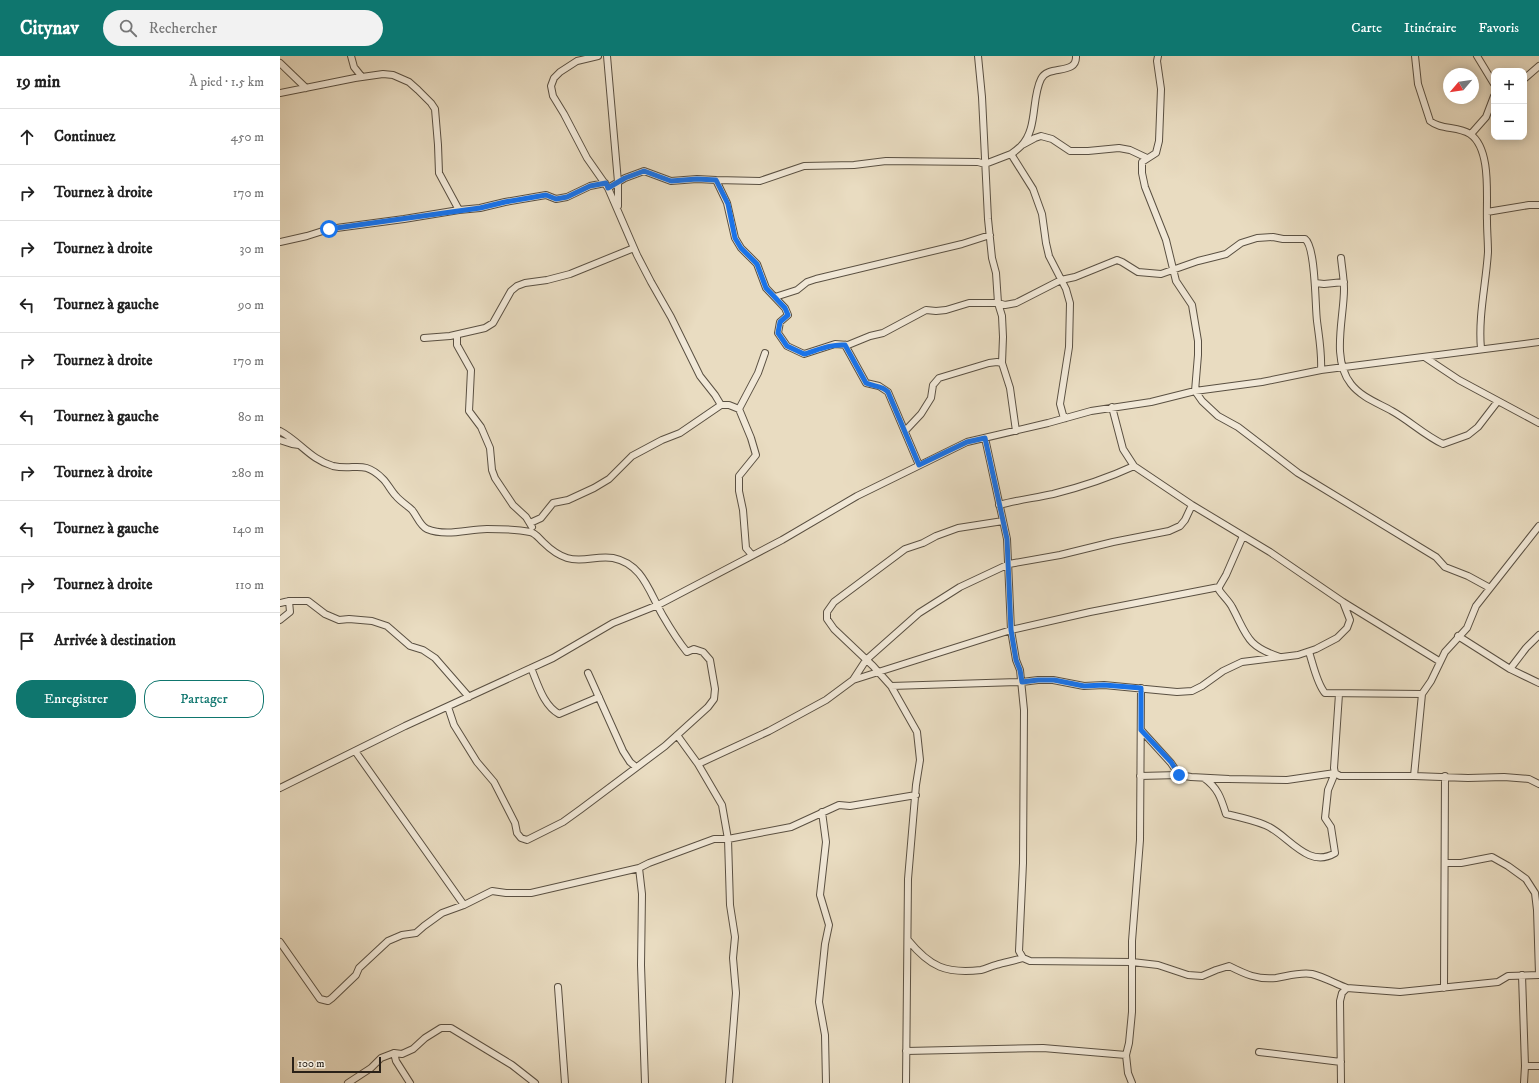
<!DOCTYPE html>
<html lang="fr">
<meta charset="utf-8">
<style>
:root{--surface:#fff;--page:#f2f2f2;--text:#222;--muted:#767676;--line:#e0e0e0;--accent:#0f766e}
body{margin:0;font-family:"IM FELL DW Pica",serif;background:var(--page);color:var(--text)}
.controls{position:absolute;right:12px;top:12px;display:grid;overflow:hidden;border-radius:8px;box-shadow:0 2px 10px #0003}
.controls button{width:36px;height:36px;display:grid;place-items:center;padding:0;border:0;border-bottom:1px solid var(--line);background:var(--surface);color:var(--text);font:20px sans-serif}
.compass{position:absolute;left:1163px;top:12px;width:36px;height:36px;border-radius:50%;background:var(--surface);box-shadow:0 2px 10px #0003;rotate:241deg}
.scale{position:absolute;left:12px;bottom:10px;width:89px;box-sizing:border-box;padding-left:4px;border:2px solid #2a2118;border-top:0;font-size:11px;line-height:14px;white-space:nowrap;color:#2a2118;-webkit-text-stroke:3px #f1e8d7;paint-order:stroke}
.stop{position:absolute;width:12px;height:12px;margin:-9px;border:3px solid #1a73e8;border-radius:50%;background:#fff}
.stop.end{background:#1a73e8;border-color:#fff;box-shadow:0 1px 4px #0008}
.list{margin:0;padding:0;list-style:none}
h2{display:flex;justify-content:space-between;align-items:center;height:52px;margin:0;padding:0 16px;font-size:17px}
h2 small{font-size:13px;font-weight:400;color:var(--muted)}
.list li{display:grid;grid-template-columns:26px 1fr auto;gap:12px;align-items:center;box-sizing:border-box;height:56px;padding:0 16px;border-top:1px solid var(--line)}
.list b{display:block;font-size:15px;white-space:nowrap}
.list em{font-size:13px;font-style:normal;color:var(--muted)}
.actions{display:flex;gap:8px;padding:12px 16px}
.actions a{flex:1;padding:9px 0;border:1px solid var(--accent);border-radius:16px;text-align:center;font-size:14px;color:var(--accent)}
.actions .main{background:var(--accent);color:#fff}
.icon{flex:none;width:22px;height:22px;fill:none;stroke:currentColor;stroke-width:2;stroke-linecap:round;stroke-linejoin:round}
.map{position:relative;flex:none;width:1259px;height:1027px;overflow:hidden}
header{display:flex;align-items:center;gap:24px;box-sizing:border-box;height:56px;padding:0 20px;background:var(--accent);color:#fff}
header strong{font-size:19px}
nav{display:flex;gap:22px;margin-inline-start:auto;font-size:14px}
.search{width:280px;height:36px;background:var(--page);display:flex;align-items:center;gap:10px;box-sizing:border-box;padding:0 14px;border-radius:22px;color:var(--muted);font-size:15px}
main{display:flex}
aside{flex:1;background:var(--surface)}
.map>svg:first-child{display:block}
.lines{fill:none;stroke-linecap:round;stroke-linejoin:round}
.minor-casing{stroke:#5a5042;stroke-width:8}
.minor{stroke:#f1e8d7;stroke-width:6}
.route{stroke:#1a73e8;stroke-width:5}
</style>
<header>
<strong>Citynav</strong>
<div class="search"><svg class="icon" aria-label="search" viewBox="0 0 24 24"><circle cx="10" cy="10" r="6"/><path d="M15 15l6 6"/></svg>Rechercher</div>
<nav><a>Carte</a><a>Itinéraire</a><a>Favoris</a></nav>
</header>
<main>
<aside>
<h2>19 min<small>À pied · 1.5 km</small></h2>
<ul class="list">
<li><svg class="icon" aria-label="ahead" viewBox="0 0 24 24"><path d="M12 20V5M6 11l6-6 6 6"/></svg><div><b>Continuez</b></div><em>450 m</em></li>
<li><svg class="icon" aria-label="right" viewBox="0 0 24 24"><path d="M7 20v-9h11M14 6l5 5-5 5"/></svg><div><b>Tournez à droite</b></div><em>170 m</em></li>
<li><svg class="icon" aria-label="right" viewBox="0 0 24 24"><path d="M7 20v-9h11M14 6l5 5-5 5"/></svg><div><b>Tournez à droite</b></div><em>30 m</em></li>
<li><svg class="icon" aria-label="left" viewBox="0 0 24 24"><path d="M17 20v-9H6M10 6l-5 5 5 5"/></svg><div><b>Tournez à gauche</b></div><em>90 m</em></li>
<li><svg class="icon" aria-label="right" viewBox="0 0 24 24"><path d="M7 20v-9h11M14 6l5 5-5 5"/></svg><div><b>Tournez à droite</b></div><em>170 m</em></li>
<li><svg class="icon" aria-label="left" viewBox="0 0 24 24"><path d="M17 20v-9H6M10 6l-5 5 5 5"/></svg><div><b>Tournez à gauche</b></div><em>80 m</em></li>
<li><svg class="icon" aria-label="right" viewBox="0 0 24 24"><path d="M7 20v-9h11M14 6l5 5-5 5"/></svg><div><b>Tournez à droite</b></div><em>280 m</em></li>
<li><svg class="icon" aria-label="left" viewBox="0 0 24 24"><path d="M17 20v-9H6M10 6l-5 5 5 5"/></svg><div><b>Tournez à gauche</b></div><em>140 m</em></li>
<li><svg class="icon" aria-label="right" viewBox="0 0 24 24"><path d="M7 20v-9h11M14 6l5 5-5 5"/></svg><div><b>Tournez à droite</b></div><em>110 m</em></li>
<li><svg class="icon" aria-label="arrive" viewBox="0 0 24 24"><path d="M6 21V4h12l-3 4 3 4H6"/></svg><div><b>Arrivée à destination</b></div></li>
</ul>
<div class="actions"><a class="main">Enregistrer</a><a>Partager</a></div>
</aside>
<div class="map">
<svg width="1259" height="1027" viewBox="0 0 1259 1027">
<rect width="100%" height="100%" fill="#e9dcc1"/>
<filter id="stains"><feTurbulence type="fractalNoise" baseFrequency=".005" numOctaves="4"/><feColorMatrix values="0 0 0 0 .2 0 0 0 0 .09 0 0 0 0 .02 0 0 0 .5 -.17"/></filter>
<radialGradient id="worn" r=".72"><stop offset=".6" stop-color="#630" stop-opacity="0"/><stop offset="1" stop-color="#630" stop-opacity=".3"/></radialGradient>
<g class="lines">
<!-- minor casing -->
<g class="minor-casing">
<path id="minor" d="M71,0L74,11L82,21
M318,0L297,5L280,16L274,22L271,30L273,40L284,58L307,102L328,132L357,199L371,226L391,261L420,320L435,339L441,349H449L459,353L471,382L476,399L459,420V435L463,454L466,492L472,499
M327,0L338,126V150
M698,0L702,41L708,163L712,202L716,217L718,247L722,260L723,281L722,307L730,332L736,375
M878,0L877,5L881,33L879,85L876,97L862,106V117L865,131L886,184L896,225L912,249L918,285V299L915,335L922,345L938,360L958,371L1018,417L1156,501L1165,511L1188,520L1210,532
M1135,0L1138,28L1150,65C1161,74 1178,70 1190,78C1212,93 1206,142 1207,165C1207,175 1208,186 1208,196C1206,228 1198,260 1201,293
M1197,0L1214,28
M0,7L26,32
M1244,23L1259,10
M0,37L75,22L103,18L113,19L129,26L138,34L151,47L155,53L158,89L159,117L179,154L200,152L225,146L266,139L276,143L287,141L310,130L325,127
M1191,78L1206,61L1214,40
M742,89L755,82L761,80L772,83L790,95H808L839,92L850,94L867,102
M731,98C734,96 738,93 741,90C758,73 751,43 761,23C768,8 797,20 796,0
M436,124L480,125L524,110L574,109L606,105L698,106L705,108L731,98L753,133L762,158L766,187L769,200L786,233L790,247L789,291L780,348L783,359L786,362
M328,132L345,122L364,115L391,125L417,123L436,124L447,147L455,182L461,192L477,208L486,232L505,252L508,259L500,266L498,277L507,290L524,298L555,288L568,289L590,280L603,277L646,254L656,255L666,254L689,247H718L725,249L736,247L781,224L795,221L837,204L842,206L858,216L881,218L918,205L946,198L961,187L977,182L993,181L1003,183H1025C1036,191 1035,250 1037,265C1039,281 1042,297 1041,314
M1207,156L1249,149H1259
M0,186L27,180L49,173L124,163L179,154
M1061,202C1062,212 1064,223 1064,233C1064,262 1051,303 1071,328C1081,341 1098,347 1112,355C1130,365 1144,379 1163,388L1188,379L1198,371L1218,345
M1035,227L1044,228L1064,226
M495,241L517,234L527,226L536,223L682,188L710,179
M177,279V289L191,314L189,355L201,371L210,392L212,414L215,422L233,449L246,461L252,471
M144,282L170,280L205,272L213,267L231,235L237,230L245,227L267,224L290,218L354,192
M565,289L586,327L599,330L608,336L639,409
M1146,302L1179,324L1259,367
M832,351L843,393L854,410L912,449L990,496L1063,546L1159,605
M459,353L478,317L485,297
M0,375C19,385 31,404 53,410C75,415 83,403 103,423C108,428 111,435 116,440C121,446 127,449 132,454C137,460 140,470 147,473C167,481 188,473 207,473C221,473 236,473 250,476C256,477 259,483 264,487C270,493 278,499 287,502C303,507 317,499 333,502C363,508 369,536 383,560C390,572 398,585 407,596L414,593L423,596L430,604L435,633L434,643L428,651L385,690L301,753L283,766L247,784L241,782L237,777L235,767L214,726L197,706L174,669L168,651
M625,375L641,358L651,342L653,329L659,322L709,307L717,306L722,307
M705,382L727,483L731,574L736,604L740,614L744,654L743,807L739,895L743,902L750,905L852,906L878,909L908,919L922,920L936,914L949,910C965,918 977,924 996,922C1008,920 1020,916 1032,918C1044,921 1056,928 1067,932
M0,384L12,388L19,389
M719,449C737,444 755,442 773,438C801,431 828,422 854,410
M250,467L261,462L273,447L288,444L314,432L329,423L352,400L382,384L400,377L441,349
M963,480L946,519L939,531V534C943,540 949,545 952,551C967,579 966,590 1000,601
M0,547L9,545H28L45,558L59,564L69,563L92,565L107,570L130,590L143,594L155,602L189,641
M0,564L10,556L9,545
M1178,580L1230,613L1259,627
M1029,596C1033,608 1037,628 1045,637L1142,638
M251,612C258,628 263,649 279,658L319,641
M1230,613L1246,592L1259,579
M308,617L343,695L350,706L356,711
M573,624L731,574L810,556L939,531
M611,630L742,626L758,624H773L804,630L824,629L897,636L912,635L922,630L943,615L962,606L1018,599L1036,593L1057,582L1067,572L1070,564L1063,546
M1059,638L1054,712L1055,717L1060,720H1134L1188,722L1224,721L1249,723L1259,728
M861,674L891,707L899,719L911,721L949,723L1007,724L1055,717L1048,734L1045,762L1051,771L1055,797C1027,814 1007,777 985,769C973,764 959,761 946,758C941,742 938,732 924,722
M397,679L418,708L442,749L448,783L450,849L455,881L453,902L456,937L449,1027
M75,695L184,849
M418,708L489,675L546,644L573,624L586,604L639,557L680,531L729,508L780,499L833,486L889,475L900,470L905,464L912,449
M860,720L899,719
M1134,720L1142,638L1151,625L1165,596L1187,572L1196,550L1259,470
M0,732L125,670L273,602L333,567L378,549L502,484L577,440L687,386L768,367L811,355L871,346L915,335L982,326L1041,314L1259,286
M542,756L546,786L540,839L549,869L545,888L539,946L545,979L546,1027
M1165,807H1181L1212,801L1228,810L1246,823L1255,837L1257,854L1259,918
M628,884C650,911 666,918 701,914C706,913 711,910 716,909C725,906 734,905 743,902
M0,886L40,943L48,945L52,942L76,919L79,912L108,885L122,879L136,877L144,870L162,857L184,849L212,835L226,837H251L359,812
M1242,919L1245,1010L1244,1027
M278,931L285,1027
M1164,932L1165,720
M626,995L763,992L846,999
M979,996L1061,1006
M114,997L116,1005L130,1027
M1245,1010H1259
M68,1027L91,1012L101,1002L114,997L122,998L133,993L145,982L161,972H171L232,1009L255,1027
M365,1027L361,909L362,838L359,812L369,807L434,783H448L511,771L559,749L570,750L636,739
M626,1027L628,823L636,729L640,704L637,676L611,630L593,610L554,573L547,563V556L554,546L625,493L643,487L656,480L678,472L723,465
M852,1027L848,1017L846,999L849,987L852,956V885L860,784L861,632
M1061,1027L1060,945L1062,937L1067,932L1120,936L1218,926L1228,920L1259,919"/>
</g>
<!-- minor -->
<use href="#minor" class="minor"/>
</g>
<g class="lines">
<!-- route -->
<path class="route" d="M49,173L200,152L225,146L266,139L276,143L287,141L310,130L326,127L328,132L345,122L364,115L391,125L417,123L436,124L448,148L455,182L461,192L477,208L486,232L505,252L508,259L500,266L498,277L507,290L524,298C538,294 550,288 565,289L586,327C594,331 602,329 608,336L639,409L687,386L705,382L727,483L731,574L736,604L740,614L742,626L758,624H774L804,630L824,629L861,632V674L891,706L899,719"/>
</g>
<rect width="100%" height="100%" filter="url(#stains)"/>
<rect width="100%" height="100%" fill="url(#worn)"/>
</svg>
<div class="controls">
<button>+</button>
<button>−</button>
</div>
<svg class="compass" viewBox="-18 -18 36 36"><path d="M0-13l5 13h-10z" fill="#e53935"/><path d="M0 13l5-13h-10z" fill="#767676"/></svg>
<div class="scale">100 m</div>
<div class="stop" style="left:49px;top:173px"></div>
<div class="stop end" style="left:899px;top:719px"></div>
</div>
</main>
